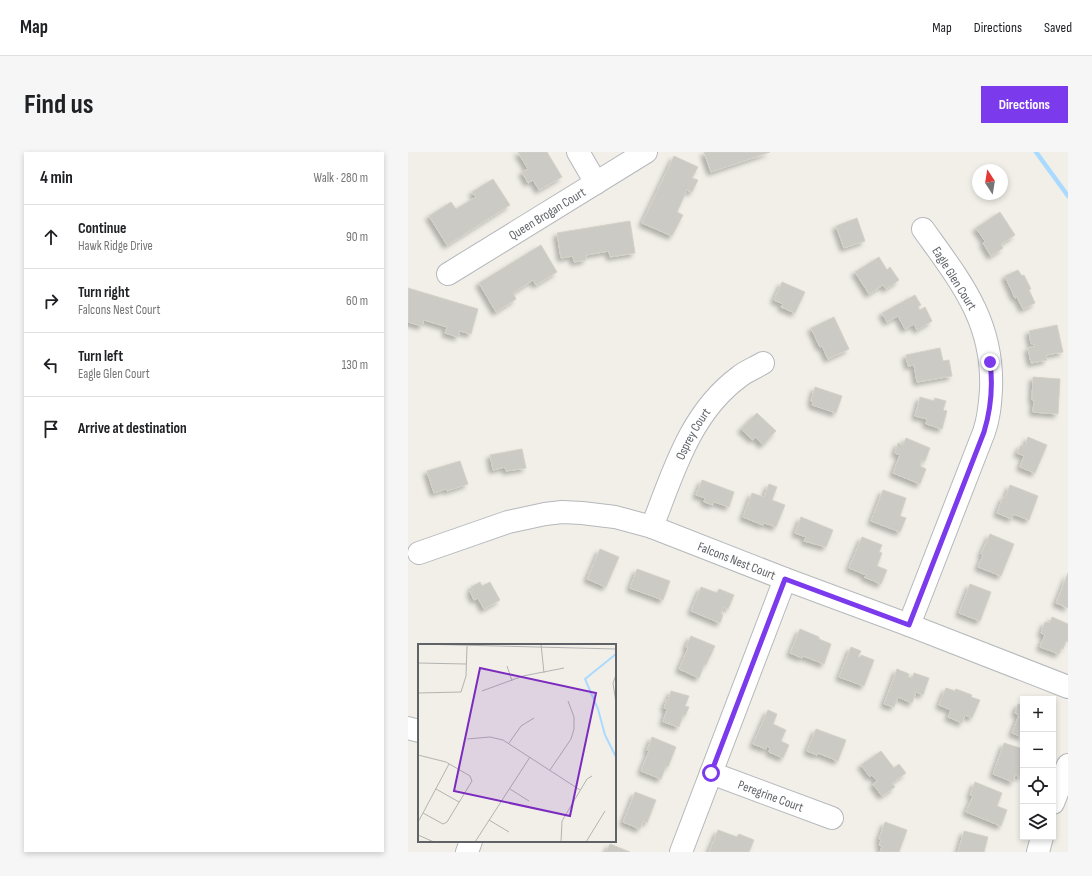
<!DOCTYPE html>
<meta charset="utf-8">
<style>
:root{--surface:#fff;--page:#f6f6f6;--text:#202124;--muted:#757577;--line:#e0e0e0;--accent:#7c3aed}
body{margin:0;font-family:"Sofia Sans Condensed",sans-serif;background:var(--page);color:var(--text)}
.controls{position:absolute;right:12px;bottom:12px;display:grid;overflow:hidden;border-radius:0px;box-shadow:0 2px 6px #0003}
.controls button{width:36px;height:36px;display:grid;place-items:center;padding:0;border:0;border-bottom:1px solid var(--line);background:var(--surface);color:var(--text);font:20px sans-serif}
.compass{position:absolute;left:564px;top:12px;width:36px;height:36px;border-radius:50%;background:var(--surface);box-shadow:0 2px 6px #0003;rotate:348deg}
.stop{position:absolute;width:12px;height:12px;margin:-9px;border:3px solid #7c3aed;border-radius:50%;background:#fff}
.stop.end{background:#7c3aed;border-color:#fff;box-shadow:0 1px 4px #0008}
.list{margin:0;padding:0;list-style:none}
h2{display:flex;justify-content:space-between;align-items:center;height:52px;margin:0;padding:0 16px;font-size:17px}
h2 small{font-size:13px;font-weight:400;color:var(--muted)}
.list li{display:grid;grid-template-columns:26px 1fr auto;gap:12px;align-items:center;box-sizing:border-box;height:64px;padding:0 16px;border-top:1px solid var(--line)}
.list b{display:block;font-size:15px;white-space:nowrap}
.list p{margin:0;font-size:13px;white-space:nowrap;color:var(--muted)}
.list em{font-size:13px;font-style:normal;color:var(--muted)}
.icon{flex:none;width:22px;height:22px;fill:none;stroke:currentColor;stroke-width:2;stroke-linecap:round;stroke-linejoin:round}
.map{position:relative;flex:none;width:660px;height:700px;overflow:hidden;border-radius:0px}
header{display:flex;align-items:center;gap:24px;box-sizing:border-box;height:56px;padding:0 20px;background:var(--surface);border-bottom:1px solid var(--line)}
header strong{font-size:19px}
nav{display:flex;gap:22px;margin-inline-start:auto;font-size:14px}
.intro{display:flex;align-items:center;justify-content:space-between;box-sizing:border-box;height:96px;padding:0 24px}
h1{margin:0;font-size:28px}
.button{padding:10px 18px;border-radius:0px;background:var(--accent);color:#fff;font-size:14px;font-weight:700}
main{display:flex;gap:24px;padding:0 24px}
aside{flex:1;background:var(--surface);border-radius:0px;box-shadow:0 2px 6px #0003}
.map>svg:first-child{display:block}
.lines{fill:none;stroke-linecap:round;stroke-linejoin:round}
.stream{stroke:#aadaff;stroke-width:4.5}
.building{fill:#cccac5;stroke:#d6d1c6;filter:url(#shadow)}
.minor-casing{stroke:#b5b8bc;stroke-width:24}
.minor{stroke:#fff;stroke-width:22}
.route{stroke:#7c3aed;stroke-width:5}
.labels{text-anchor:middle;stroke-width:4;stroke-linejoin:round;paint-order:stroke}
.street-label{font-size:13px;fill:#5f6368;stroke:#fff}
.inset-river{fill:none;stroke:#aadaff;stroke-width:2}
.inset-road{fill:none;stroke:#b3b3b1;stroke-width:1}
.view{fill:#7b2cbf;fill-opacity:0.15;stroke:#7b2cbf;stroke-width:2}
.inset-edge{fill:none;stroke:#5f6368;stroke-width:2}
</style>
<header>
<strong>Map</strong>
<nav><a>Map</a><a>Directions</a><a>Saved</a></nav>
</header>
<div class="intro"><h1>Find us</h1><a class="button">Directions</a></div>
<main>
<aside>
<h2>4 min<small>Walk · 280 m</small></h2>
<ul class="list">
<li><svg class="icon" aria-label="ahead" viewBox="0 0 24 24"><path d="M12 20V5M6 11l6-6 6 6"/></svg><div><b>Continue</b><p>Hawk Ridge Drive</p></div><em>90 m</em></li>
<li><svg class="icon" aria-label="right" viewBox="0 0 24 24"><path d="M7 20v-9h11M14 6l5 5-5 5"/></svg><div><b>Turn right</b><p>Falcons Nest Court</p></div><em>60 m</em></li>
<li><svg class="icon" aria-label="left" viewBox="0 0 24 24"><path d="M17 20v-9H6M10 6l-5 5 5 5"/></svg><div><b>Turn left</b><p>Eagle Glen Court</p></div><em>130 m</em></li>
<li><svg class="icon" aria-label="arrive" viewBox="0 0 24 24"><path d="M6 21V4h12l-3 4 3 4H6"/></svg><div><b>Arrive at destination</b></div></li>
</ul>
</aside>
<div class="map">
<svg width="660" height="700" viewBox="0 0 660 700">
<defs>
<filter id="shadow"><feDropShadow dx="-3.5" dy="3.5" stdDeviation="2" flood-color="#0004"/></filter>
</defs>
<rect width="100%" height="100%" fill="#f1efe8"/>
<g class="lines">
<!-- stream -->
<path class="stream" d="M628,0L660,44"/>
</g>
<!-- building -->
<path class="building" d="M110,0H139L154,25L131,38L125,28L120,31L114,20L120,17Z
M296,0H362L303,20Z
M266,4L290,15L284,26L290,28L284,40L279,38L269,60L275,63L264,84L234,71Z
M85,27L102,53L39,93L21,64L43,50L48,57L68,45L64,40Z
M592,60L607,83L593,92L595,96L583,104L575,91L577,89L568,76Z
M449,66L457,89L436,96L428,74Z
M222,69L227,101L202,105L201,99L178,103V108L166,110L165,104L153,106L149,81Z
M133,93L149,120L128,133L125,128L105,141L108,147L88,160L71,131Z
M471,105L479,118L482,115L491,128L478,137L475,133L461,142L447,120Z
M610,118L614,124L616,123L623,137L621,138L627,151L615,157L609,145L607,146L597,124Z
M374,130L397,140L387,161L373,155L375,152L366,148Z
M0,136L70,157L63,182L52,179L50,185L37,181L39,175L16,168L14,174L0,170Z
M507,143L513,153L510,155L512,158L517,155L524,169L509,178L506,172L497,177L490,164L479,170L474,161Z
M426,165L441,197L420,207L414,194L412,195L403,176Z
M649,173L655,200L638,203L639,208L623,211L620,196L627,194L626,192H623L621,179Z
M532,196L535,209L541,208L544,224L509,230L506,213L500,214L498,203Z
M625,225L652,227L650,262L625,260L626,248H624Z
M407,235L434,244L428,261L404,253L405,250L403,249Z
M512,245L526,249L527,246L538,249L535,258L539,259L534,277L518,272L519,267L507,264Z
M349,261L368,279L355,293L347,285L345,288L333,277Z
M620,285L639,293L627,321L612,315L616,304L609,301L613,293L617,294Z
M498,286L522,296L517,309L514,308L512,314L518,317L512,332L485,321L492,303L487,301L490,291L495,293Z
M114,297L118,316L98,319L97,315L85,318L82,303Z
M52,309L60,332L39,339L38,337L26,341L19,319Z
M294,328L326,340L321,355L306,350L305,353L296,350L297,346L288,343Z
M361,332L369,335L364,348L377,353L368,375L356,371L355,373L335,365L344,341L356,345Z
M602,333L630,344L621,368L605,362L604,367L589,361L595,345L597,346Z
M475,338L498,346L492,364L498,366L492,380L463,369Z
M393,365L425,378L418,395L396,389L398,385L387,381Z
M582,382L606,392L593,424L570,415L575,403L573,402Z
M454,385L474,393L471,400L474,401L469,414L479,418L473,432L456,425L458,423L441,416Z
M192,397L211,405L198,435L179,427Z
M229,417L262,429L255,448L222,436Z
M660,421V456L648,451Z
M72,430L74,434L82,430L92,448L76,457L70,446L66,448L62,439L65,438L63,435Z
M562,432L583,440L572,469L551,461Z
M293,435L309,441L311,437L326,443L320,457L316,455L313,462L315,463L312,471L283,459Z
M644,465L660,472V490L658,489L655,497L653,496L651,502L632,495L637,483L633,481L637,470L642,471Z
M392,477L411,485V487L423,492L416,512L395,504L394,506L382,501Z
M283,484L307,494L298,513H296L291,526L271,517L280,496L278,495Z
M443,495L453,499L450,505H452L453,503L466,508L456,534L431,525Z
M489,517L501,522L500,525L504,526L506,521L521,526L515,543L508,540L504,551L490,545L486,555L476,552Z
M538,536L547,539L548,537L564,543L563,545L572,548L564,566L557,563L554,571L540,565L543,558L531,553Z
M263,539L281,544L277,554L281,555L277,564L275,563L271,575L255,570L259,557L256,556L259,547L260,548Z
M615,551V585L604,581L611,563L607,561L610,552L614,553Z
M360,558L369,562L365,572L378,578L373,589L381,593L375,606L361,600L362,596L359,594L358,597L345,592Z
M408,577L438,588L430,609L410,601L409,603L399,599Z
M244,585L268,595L260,615L258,614L253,627L233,619L241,599L239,598Z
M596,591L615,597V619L613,625L607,623L605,630L585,622Z
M473,599L486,616L491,612L498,621L484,631L487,635L474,644L465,632L469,629L464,623L462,625L453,613Z
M567,630L594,641L589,654L599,658L593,674L558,660L565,644L562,643Z
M227,640L248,648L239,671L235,669L232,677L215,670Z
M477,670L499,678L491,700H472L474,695L471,693L473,688L471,687Z
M310,678L329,685L331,682L346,688L341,700H301Z
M556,679L580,685L576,700H550Z
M202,692L222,700H198Z"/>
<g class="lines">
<!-- minor casing -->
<g class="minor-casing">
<g id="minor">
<path d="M170,0L188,31"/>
<path id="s1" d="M40,122L238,0"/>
<path id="s2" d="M244,375C265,321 282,261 331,225C338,219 347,216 355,211"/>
<path id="s3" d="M11,401L100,370L137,362L154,360L174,361L207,365L244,375L377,427L501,473L660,535"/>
<path d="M501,473L576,280C581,266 582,253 583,238C586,170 553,130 515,77"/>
<path d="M0,576L11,579"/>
<path id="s4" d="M303,621L424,666"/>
<path d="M645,651L660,613"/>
<path d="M59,700L63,689"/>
<path d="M273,700L377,427"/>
<path d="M630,700L634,685"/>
</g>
</g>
<!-- minor -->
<use href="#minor" class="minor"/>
</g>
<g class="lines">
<!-- route -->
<path class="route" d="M303,621L377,427L501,473L576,280C583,257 585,233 582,210"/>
</g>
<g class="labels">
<!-- street labels -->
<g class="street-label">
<text dy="5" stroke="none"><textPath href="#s1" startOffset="116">Queen Brogan Court</textPath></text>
<text transform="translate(547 126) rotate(58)" y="5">Eagle Glen Court</text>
<text dy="5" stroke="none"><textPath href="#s2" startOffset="102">Osprey Court</textPath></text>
<text dy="5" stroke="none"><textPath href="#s3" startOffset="332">Falcons Nest Court</textPath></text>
<text dy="5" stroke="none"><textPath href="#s4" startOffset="64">Peregrine Court</textPath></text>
</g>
</g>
<!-- overview -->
<g transform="translate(10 492)">
<rect width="198" height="198" fill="#f1efe8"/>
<path class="inset-river" d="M198,10L167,35L180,65L187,91L198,113"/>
<path class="inset-road" d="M0,0L198,5M123,0L126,29M134,0H196M0,19L48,20M89,22L94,37M198,31L195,39L198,59M64,47L105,32L146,24M0,49L43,48L48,32L49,2M49,95L72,93L85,96L162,146M91,99L103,82L116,74M0,111L28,118L52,132L54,137L29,178L25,180L5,169L0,178M132,126L153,95L156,85V73L150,57M18,145L41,158M92,145L111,157M5,169L31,120M71,176L91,188M0,191L16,198M57,198L112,113M143,198L144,177L169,135L174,132M168,198L187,167"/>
<path class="view" d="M62,24L178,49L152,172L36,147Z"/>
<rect width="198" height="198" class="inset-edge"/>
</g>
</svg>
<div class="controls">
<button>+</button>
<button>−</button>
<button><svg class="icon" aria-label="locate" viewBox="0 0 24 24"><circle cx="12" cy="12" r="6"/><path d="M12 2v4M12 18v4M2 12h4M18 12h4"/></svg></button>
<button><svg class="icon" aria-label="layers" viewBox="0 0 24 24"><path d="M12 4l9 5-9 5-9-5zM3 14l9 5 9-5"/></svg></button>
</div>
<svg class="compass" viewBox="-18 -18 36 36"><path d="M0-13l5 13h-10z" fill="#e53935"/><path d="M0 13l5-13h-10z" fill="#757577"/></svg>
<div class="stop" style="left:303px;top:621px"></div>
<div class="stop end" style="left:582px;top:210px"></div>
</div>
</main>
